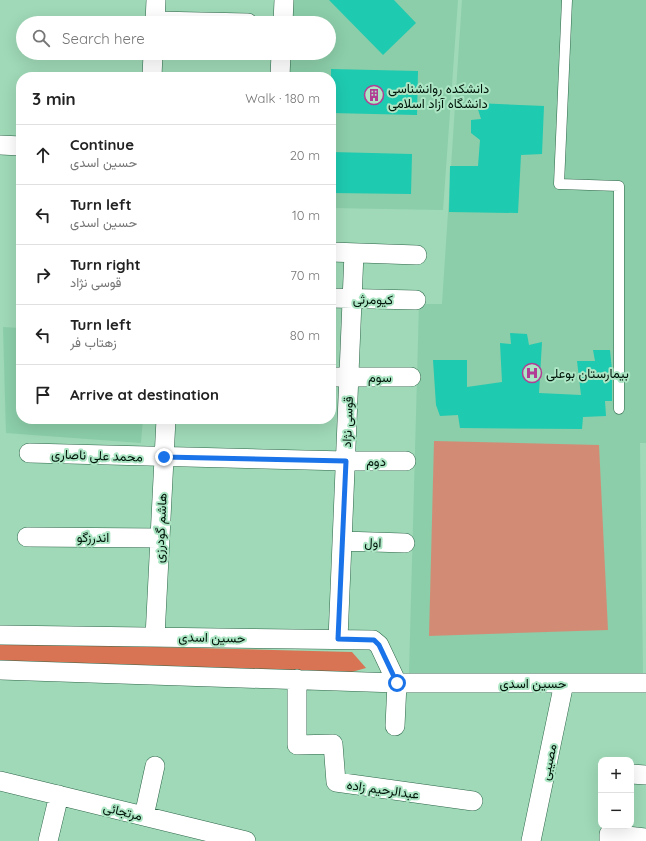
<!DOCTYPE html>
<meta charset="utf-8">
<style>
:root{--surface:#fff;--page:#f2f2f2;--text:#222;--muted:#767676;--line:#e0e0e0}
body{margin:0;font-family:Quicksand,Vazirmatn,sans-serif;background:var(--page);color:var(--text)}
.controls{position:absolute;right:12px;bottom:12px;display:grid;overflow:hidden;border-radius:8px;box-shadow:0 4px 16px #0002}
.controls button{width:36px;height:36px;display:grid;place-items:center;padding:0;border:0;border-bottom:1px solid var(--line);background:var(--surface);color:var(--text);font:20px sans-serif}
.stop{position:absolute;width:12px;height:12px;margin:-9px;border:3px solid #1a73e8;border-radius:50%;background:#fff}
.stop.end{background:#1a73e8;border-color:#fff;box-shadow:0 1px 4px #0008}
.list{margin:0;padding:0;list-style:none}
h2{display:flex;justify-content:space-between;align-items:center;height:52px;margin:0;padding:0 16px;font-size:17px}
h2 small{font-size:13px;font-weight:400;color:var(--muted)}
.list li{display:grid;grid-template-columns:26px 1fr auto;gap:12px;align-items:center;box-sizing:border-box;height:60px;padding:0 16px;border-top:1px solid var(--line)}
.list b{display:block;font-size:15px;white-space:nowrap}
.list p{margin:0;font-size:13px;white-space:nowrap;color:var(--muted)}
.list em{font-size:13px;font-style:normal;color:var(--muted)}
.icon{flex:none;width:22px;height:22px;fill:none;stroke:currentColor;stroke-width:2;stroke-linecap:round;stroke-linejoin:round}
.map{position:relative;flex:none;width:646px;height:841px;overflow:hidden}
.search{position:absolute;background:var(--surface);box-shadow:0 4px 16px #0002;left:16px;top:16px;width:320px;height:44px;display:flex;align-items:center;gap:10px;box-sizing:border-box;padding:0 14px;border-radius:22px;color:var(--muted);font-size:15px}
.panel{position:absolute;background:var(--surface);box-shadow:0 4px 16px #0002;left:16px;top:72px;width:320px;height:352px;border-radius:16px}
.map>svg:first-child{display:block}
.built{fill:#8ccea9}
.green{fill:#d28c76}
.forest{fill:#d87454}
.building{fill:#1ecab0}
.lines{fill:none;stroke-linecap:round;stroke-linejoin:round}
.lane-casing{stroke:#2c6548;stroke-width:11}
.street-casing{stroke:#2c6548;stroke-width:20}
.lane{stroke:#fff;stroke-width:10}
.street{stroke:#fff;stroke-width:19}
.route{stroke:#1a73e8;stroke-width:5}
.labels{text-anchor:middle;stroke-width:4;stroke-linejoin:round;paint-order:stroke}
.poi-label{font-size:13px;fill:#01150a;stroke:#ace6c4;text-anchor:start}
.street-label{font-size:13px;fill:#01150a;stroke:#ace6c4}
</style>
<div class="map">
<svg width="646" height="841" viewBox="0 0 646 841">
<rect width="100%" height="100%" fill="#9fd9b7"/>
<!-- built -->
<path class="built" d="M290,0H458L443,210L331,208V77H287L288,53H329V23H289Z
M462,0H646V443H640L643,673H409L419,304H442Z
M3,327L21,328V419H143L141,443L6,433Z"/>
<!-- green -->
<path class="green" d="M434,441L599,445L608,630L429,636Z"/>
<!-- forest -->
<path class="forest" d="M0,643L352,652L366,668L348,673L0,662Z"/>
<!-- building -->
<path class="building" d="M329,0H394L416,23L383,55Z
M331,69L418,71L417,115L331,113Z
M476,103L544,106L542,154L521,155L518,213L449,212L450,166H478L480,140L471,133V120L481,119Z
M331,152L412,154L411,194L331,193Z
M510,333L527,334L529,345L542,342L539,393L581,395L577,361H595L593,350H610L612,370V401H605L606,416L583,417L582,429L460,428L458,415L440,416L436,405L433,360H467V387L502,382L500,343L511,344Z"/>
<g class="lines">
<!-- lane casing -->
<g class="lane-casing">
<path id="lane" d="M567,0L559,184L619,186V409"/>
</g>
<!-- street casing -->
<g class="street-casing">
<path id="street" d="M155,21L248,23
M155,23L156,0
M283,23L284,0
M152,77L153,53
M280,77L281,53
M0,145L21,146
M331,252L417,255
M331,298L416,300
M331,377H411
M29,453L346,461H406
M27,537L160,538
M342,541L405,543
M0,635L373,640L379,645L397,683L395,726
M155,637L166,419
M338,639L354,253
M0,670L397,683H646
M297,679V745L333,744L336,782L473,801
M631,774L646,775
M0,781L246,841
M144,816L155,766
M48,841L59,795
M531,841L564,683
M609,841V834L646,838"/>
</g>
<!-- lane -->
<use href="#lane" class="lane"/>
<!-- street -->
<use href="#street" class="street"/>
</g>
<g class="lines">
<!-- route -->
<path class="route" d="M164,457L346,461L338,639L374,640L379,645L397,683"/>
</g>
<!-- icons -->
<defs>
<g id="building-ring" transform="scale(1)"><circle r="9.5" fill="#ace6c4" stroke="#b23d95" stroke-width="1.5"/><path d="M-4-6H4V6H1V3H-1V6H-4ZM-2.5-4.3h1.7v1.8h-1.7ZM.8-4.3h1.7v1.8H.8ZM-2.5-1h1.7V.8h-1.7ZM.8-1h1.7V.8H.8Z" fill="#b23d95"/></g>
<g id="hospital-ring" transform="scale(1)"><circle r="9.5" fill="#ace6c4" stroke="#b23d95" stroke-width="1.5"/><path d="M-5-5h3v3.5h4V-5h3V5h-3V1.5h-4V5h-3Z" fill="#b23d95"/></g>
</defs>
<g fill-rule="evenodd">
<use href="#building-ring" x="374" y="95"/>
<use href="#hospital-ring" x="532" y="373"/>
</g>
<g class="labels">
<!-- poi labels -->
<g class="poi-label">
<text x="388" y="93">دانشکده روانشناسی<tspan x="388" dy="15">دانشگاه آزاد اسلامی</tspan></text>
<text x="546" y="378">بیمارستان بوعلی</text>
</g>
<!-- street labels -->
<g class="street-label">
<text transform="translate(373 299) rotate(1)" y="5">کیومرثی</text>
<text x="380" y="382">سوم</text>
<text transform="translate(347 422) rotate(-88)" y="5">قوسی نژاد</text>
<text transform="translate(97 455) rotate(2)" y="5">محمد علی ناصاری</text>
<text x="376" y="466">دوم</text>
<text transform="translate(160 528) rotate(-87)" y="5">هاشم گودرزی</text>
<text x="93" y="542">اندرزگو</text>
<text transform="translate(373 542) rotate(2)" y="5">اول</text>
<text transform="translate(212 637) rotate(1)" y="5">حسین اسدی</text>
<text x="533" y="688">حسین اسدی</text>
<text transform="translate(548 762) rotate(-78)" y="5">مصیبی</text>
<text transform="translate(383 789) rotate(8)" y="5">عبدالرحیم زاده</text>
<text transform="translate(123 811) rotate(14)" y="5">مرتجائی</text>
</g>
</g>
</svg>
<div class="controls">
<button>+</button>
<button>−</button>
</div>
<div class="stop" style="left:397px;top:683px"></div>
<div class="stop end" style="left:164px;top:457px"></div>
<div class="search"><svg class="icon" aria-label="search" viewBox="0 0 24 24"><circle cx="10" cy="10" r="6"/><path d="M15 15l6 6"/></svg>Search here</div>
<section class="panel">
<h2>3 min<small>Walk · 180 m</small></h2>
<ul class="list">
<li><svg class="icon" aria-label="ahead" viewBox="0 0 24 24"><path d="M12 20V5M6 11l6-6 6 6"/></svg><div><b>Continue</b><p>حسین اسدی</p></div><em>20 m</em></li>
<li><svg class="icon" aria-label="left" viewBox="0 0 24 24"><path d="M17 20v-9H6M10 6l-5 5 5 5"/></svg><div><b>Turn left</b><p>حسین اسدی</p></div><em>10 m</em></li>
<li><svg class="icon" aria-label="right" viewBox="0 0 24 24"><path d="M7 20v-9h11M14 6l5 5-5 5"/></svg><div><b>Turn right</b><p>قوسی نژاد</p></div><em>70 m</em></li>
<li><svg class="icon" aria-label="left" viewBox="0 0 24 24"><path d="M17 20v-9H6M10 6l-5 5 5 5"/></svg><div><b>Turn left</b><p>زهتاب فر</p></div><em>80 m</em></li>
<li><svg class="icon" aria-label="arrive" viewBox="0 0 24 24"><path d="M6 21V4h12l-3 4 3 4H6"/></svg><div><b>Arrive at destination</b></div></li>
</ul>
</section>
</div>
